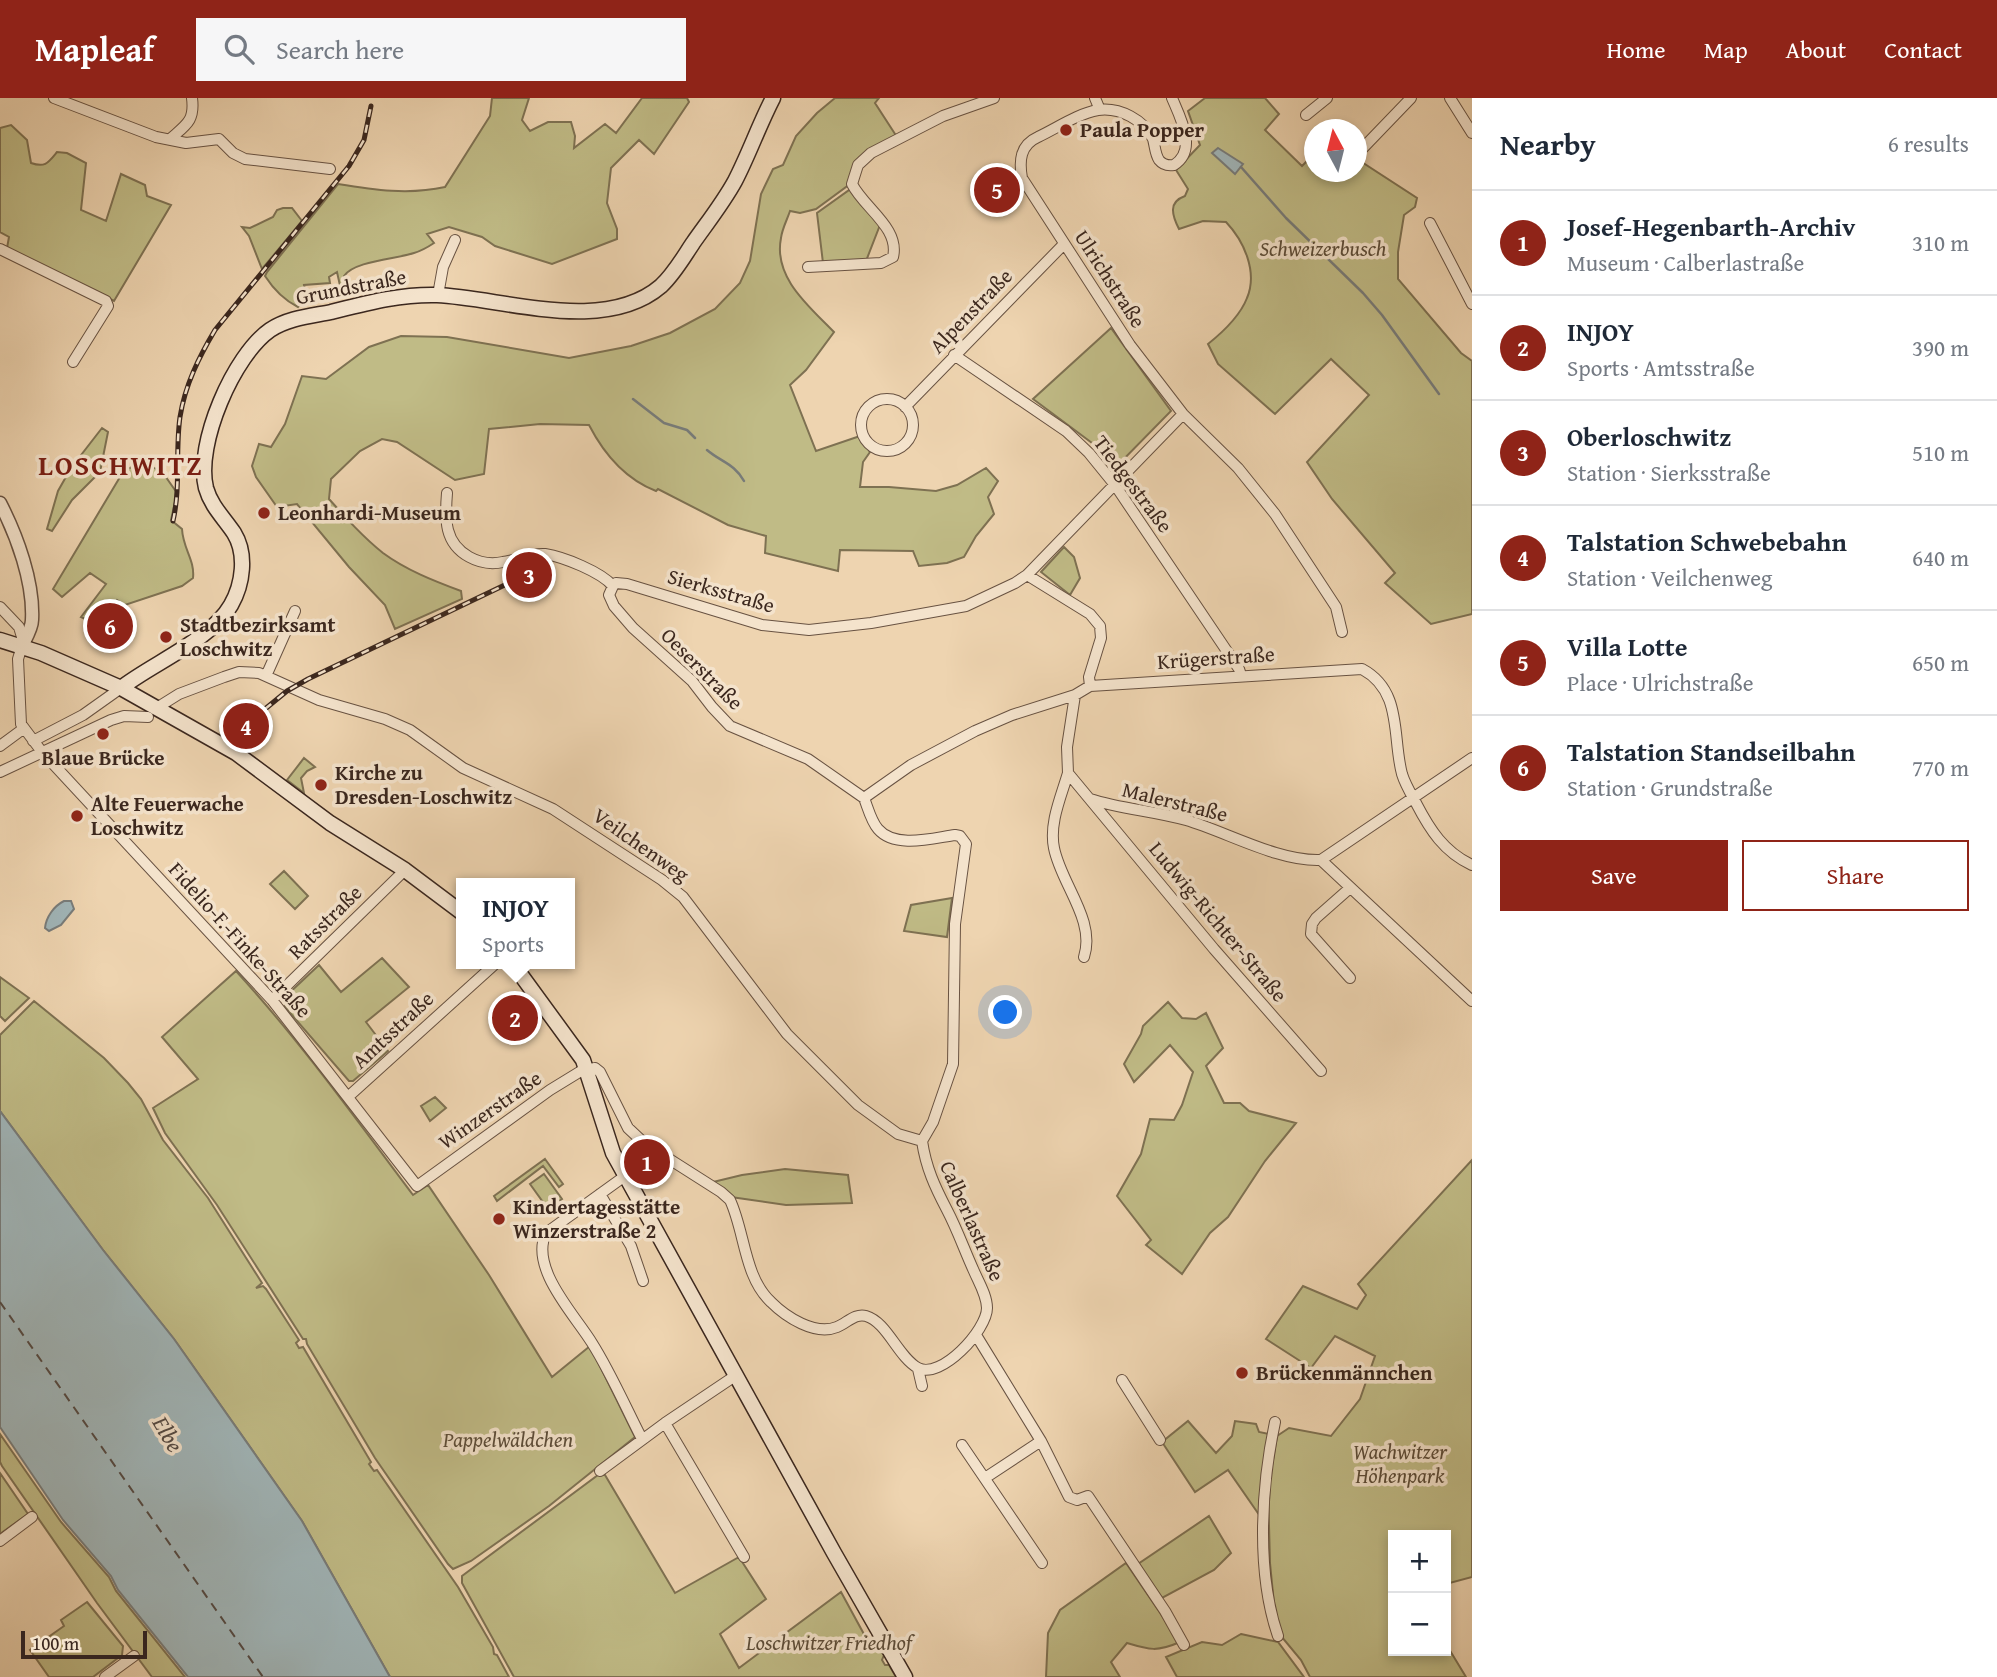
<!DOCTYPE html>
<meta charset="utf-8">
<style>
:root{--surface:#fff;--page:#f6f6f7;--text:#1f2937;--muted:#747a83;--line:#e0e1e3;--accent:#8f2418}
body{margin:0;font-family:"Gentium Book Plus",serif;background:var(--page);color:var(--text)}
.controls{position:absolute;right:21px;bottom:21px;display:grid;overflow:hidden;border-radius:0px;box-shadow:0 4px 10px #0003}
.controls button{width:63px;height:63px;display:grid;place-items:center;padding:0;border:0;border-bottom:2px solid var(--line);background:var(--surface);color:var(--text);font:35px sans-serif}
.compass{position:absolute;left:1304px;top:21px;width:63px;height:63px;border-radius:50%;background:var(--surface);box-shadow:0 4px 10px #0003;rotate:353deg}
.scale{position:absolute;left:21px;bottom:18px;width:126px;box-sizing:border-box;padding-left:7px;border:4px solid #3b271e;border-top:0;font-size:19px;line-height:24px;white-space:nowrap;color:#3b271e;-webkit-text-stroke:5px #f4e3cc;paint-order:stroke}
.you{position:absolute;left:1006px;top:915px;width:24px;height:24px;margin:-18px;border:5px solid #fff;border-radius:50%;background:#1a73e8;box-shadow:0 0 0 10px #1a73e833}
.badge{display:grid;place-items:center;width:46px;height:46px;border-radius:50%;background:var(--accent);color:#fff;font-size:23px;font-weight:700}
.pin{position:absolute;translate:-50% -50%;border:4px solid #fff;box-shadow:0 2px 7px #0006}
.popup{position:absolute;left:456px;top:780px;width:119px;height:91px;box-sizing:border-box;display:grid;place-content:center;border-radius:0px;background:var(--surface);filter:drop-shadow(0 2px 5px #0005);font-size:23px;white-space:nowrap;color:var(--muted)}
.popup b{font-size:26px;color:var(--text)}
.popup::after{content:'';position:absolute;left:50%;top:100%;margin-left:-14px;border:14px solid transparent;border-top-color:var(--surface)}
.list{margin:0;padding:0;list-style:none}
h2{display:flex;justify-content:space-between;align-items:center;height:91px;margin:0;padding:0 28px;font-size:30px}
h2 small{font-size:23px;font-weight:400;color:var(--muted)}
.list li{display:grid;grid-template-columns:46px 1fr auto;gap:21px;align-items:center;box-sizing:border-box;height:105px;padding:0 28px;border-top:2px solid var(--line)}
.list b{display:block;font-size:26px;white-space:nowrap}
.list p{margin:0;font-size:23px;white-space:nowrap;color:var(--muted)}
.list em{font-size:23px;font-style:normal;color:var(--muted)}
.actions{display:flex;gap:14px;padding:21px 28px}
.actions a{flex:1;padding:16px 0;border:2px solid var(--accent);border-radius:0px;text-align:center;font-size:24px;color:var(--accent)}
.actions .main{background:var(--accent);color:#fff}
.icon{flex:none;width:38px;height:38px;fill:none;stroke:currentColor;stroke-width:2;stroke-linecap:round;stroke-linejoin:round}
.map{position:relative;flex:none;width:1472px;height:1579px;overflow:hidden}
header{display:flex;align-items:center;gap:42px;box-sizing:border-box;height:98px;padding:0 35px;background:var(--accent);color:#fff}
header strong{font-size:33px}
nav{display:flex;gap:38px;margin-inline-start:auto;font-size:24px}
.search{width:490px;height:63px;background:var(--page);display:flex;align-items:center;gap:18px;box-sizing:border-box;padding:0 24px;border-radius:0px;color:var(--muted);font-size:26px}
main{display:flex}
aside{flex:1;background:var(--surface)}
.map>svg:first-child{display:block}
.green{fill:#c0bb86;stroke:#7e7152;stroke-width:2}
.water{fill:#a0b5b8;stroke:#787c7a;stroke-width:2}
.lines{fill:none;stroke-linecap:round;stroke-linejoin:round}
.stream{stroke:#787c7a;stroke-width:2.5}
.ferry{stroke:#544a44;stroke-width:2;stroke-dasharray:9 7;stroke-linecap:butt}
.minor-casing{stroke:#685242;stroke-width:12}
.tertiary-casing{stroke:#685242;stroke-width:15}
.secondary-casing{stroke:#3b271e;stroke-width:17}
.minor{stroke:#f4e3cc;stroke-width:10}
.tertiary{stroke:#f4e3cc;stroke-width:12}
.secondary{stroke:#f4e3cc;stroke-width:14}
.rail-casing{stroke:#3b271e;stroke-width:5}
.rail{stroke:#f4e3cc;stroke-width:2.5;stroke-dasharray:8;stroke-linecap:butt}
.poi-dot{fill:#8f2418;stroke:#f4e3cc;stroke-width:2.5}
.labels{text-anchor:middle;stroke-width:7;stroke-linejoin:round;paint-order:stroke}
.poi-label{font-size:21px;font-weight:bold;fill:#3b271e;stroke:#f4e3cc;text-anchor:start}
.park-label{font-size:21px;font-style:italic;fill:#5c4c38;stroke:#f4e3cc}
.street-label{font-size:21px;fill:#3b271e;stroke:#f4e3cc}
.water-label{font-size:23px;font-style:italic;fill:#544a44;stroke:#f4e3cc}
.district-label{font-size:28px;font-weight:bold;letter-spacing:2px;fill:#7a1f14;stroke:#f4e3cc}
</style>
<header>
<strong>Mapleaf</strong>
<div class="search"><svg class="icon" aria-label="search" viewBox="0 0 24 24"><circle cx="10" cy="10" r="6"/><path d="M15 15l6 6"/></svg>Search here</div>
<nav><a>Home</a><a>Map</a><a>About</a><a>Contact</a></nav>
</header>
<main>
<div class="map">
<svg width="1472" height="1579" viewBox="0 0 1472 1579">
<rect width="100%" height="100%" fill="#eed4b0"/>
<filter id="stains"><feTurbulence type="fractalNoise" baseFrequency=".00286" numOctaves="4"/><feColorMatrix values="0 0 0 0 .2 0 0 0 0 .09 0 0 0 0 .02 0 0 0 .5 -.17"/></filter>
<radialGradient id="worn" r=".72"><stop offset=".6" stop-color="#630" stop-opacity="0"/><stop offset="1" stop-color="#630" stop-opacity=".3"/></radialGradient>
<!-- green -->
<path class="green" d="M492,0H529L522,22L530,33L548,24H571L575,38L574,50L605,26L616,35L642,0H687L689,4L654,56L639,42L611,70L607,105L617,131V141L552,166L495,148L482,139L449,129L427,136L434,145C428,149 421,153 414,155C396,161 354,163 344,178L347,191L341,192L337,174L329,179L330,185L304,187L306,200L298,209C284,202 274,192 265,178L267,174L338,86C374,92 409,97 445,89L490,18Z
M835,0H879L875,5L897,39L871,52L850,86L816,111L800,115L790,113C787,122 782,131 781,140C773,180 810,209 834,234L806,272L790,287L816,353L860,338L870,354L863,364L860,389H889L936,393L957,387L986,370L998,383L988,399L994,416L976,438L964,459L947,465L919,468L913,453L840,452L838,473L765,455L766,438L728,427L658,391L656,393C625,381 604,356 589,327L540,326L489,331L484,376L455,382L397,344L382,341L360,353L331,381L329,401C346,420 363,439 383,455C406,472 434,483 461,493L462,501L395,531L385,507L349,469L297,406L277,409L256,379L252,368L259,346L271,349L285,326L302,278L326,281L369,249L401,238L447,239L569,260L631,248L670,235L715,211L740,185L750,163L761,96L773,71L783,67L796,38L817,15Z
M1205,0H1265L1279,16L1265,32L1302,68L1314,56V74H1356L1357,61L1417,100L1415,109L1404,117L1398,154V181L1461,255L1472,263V516L1431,526L1385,485L1395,475L1332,401L1307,364L1369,297L1331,261L1275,316L1218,266L1208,246C1223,234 1240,218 1247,200C1258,174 1244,143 1226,124L1203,123L1179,131C1172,117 1168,104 1185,98L1188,91L1176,72L1200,47L1188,13Z
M11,27L27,42L31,65C45,70 48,65 57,54L67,55L86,65L81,112L106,123L121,76L145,87L147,98L171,107L114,203L7,150L9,139L0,134V30Z
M852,90L880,127L866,163L823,165L817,115Z
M283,110H292L302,123L262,171L249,138L242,129L250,130L273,119L277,112Z
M1111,230L1171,313L1114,371L1096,348L1033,301Z
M102,330L108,334L100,374L72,402L52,433L47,431L58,393L71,370Z
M142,363L163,375L177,395L171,422L182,431C183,451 195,462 193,480L182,488L125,507L117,502L99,527L81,519L106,486L90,475L62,499L53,491L123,374Z
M1064,449L1074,459L1080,480L1070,497L1041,474Z
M304,660L315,669L307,673L301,680L304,695L287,682Z
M284,773L308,798L295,811L270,786Z
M952,800L947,839L904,833L911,807Z
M382,860L409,889L366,924L388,953L353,983H349L285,909V899L319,867L341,894Z
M236,873C300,943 356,1021 413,1097L428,1087L489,1177L552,1279L590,1248L635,1339L549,1408L471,1463L453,1471L448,1466L375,1360L307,1246L306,1241H303L217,1107L165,1035L153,1010L198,981L162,939Z
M0,879L29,900L5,923L0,918Z
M34,903L104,960L128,985L141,1001L163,1042L208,1100L262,1185L256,1190L263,1188L266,1191L299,1242L296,1245L299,1250L303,1249L371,1364L369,1366L374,1373L377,1372L458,1489L493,1549L494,1556L497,1557L509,1579H390L302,1423L174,1241L103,1152L0,1013V937Z
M1168,904L1182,920L1196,921L1206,915L1223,950L1206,968L1224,1005H1240L1249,1013L1296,1025L1265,1063L1228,1119L1210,1135L1182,1176L1146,1147L1151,1142L1117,1098L1141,1056L1150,1021L1174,1022L1182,1007L1193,974L1170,947L1134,984L1124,966L1141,936L1143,928Z
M435,999L446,1010L430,1023L421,1008Z
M545,1061L563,1086L559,1089L543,1068L497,1103L494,1098Z
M1472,1062V1479L1446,1486V1437H1393V1553H1446V1546L1466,1579H1310L1301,1562L1281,1538L1275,1516L1270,1465L1268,1391L1277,1338L1289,1330L1331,1338L1360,1301L1375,1258L1335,1238L1311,1270L1266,1241L1303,1188L1357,1211L1366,1197L1358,1186Z
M785,1071L848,1077L852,1105L786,1107L731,1099L713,1084L742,1077Z
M544,1076L562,1101L548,1111L530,1086Z
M1188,1323L1216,1355L1232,1338L1235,1323L1256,1326L1259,1334L1269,1336L1262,1421L1228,1372L1195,1394L1162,1344Z
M0,1336L61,1424L109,1479L116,1493L185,1579H152L97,1505L2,1368L0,1364Z
M0,1375L28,1416L0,1436Z
M598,1377H605L675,1495L739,1459L766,1501L720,1536L739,1570L841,1494L871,1549L876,1546L884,1557L882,1562L885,1567H889L896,1579H514L462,1485V1478Z
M1209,1418L1231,1455L1214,1472L1162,1500L1138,1466Z
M1126,1465L1180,1544C1157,1554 1150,1552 1127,1545L1111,1564L1120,1579H1046L1048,1535L1060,1512Z
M87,1504L123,1548L122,1557L93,1579H49L30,1552L64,1528L61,1522Z
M1241,1536L1278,1544L1304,1579H1177L1166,1559L1202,1544L1222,1547Z"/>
<!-- water -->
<path class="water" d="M1218,50L1243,66L1235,76L1212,55Z
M64,803H71L74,811L61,827L49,833L45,830C46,819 54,808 64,803Z
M0,1013L103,1152L174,1241L302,1423L390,1579H188L118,1492L111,1478L63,1422L0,1329Z"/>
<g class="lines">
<!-- stream -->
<path class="stream" d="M1241,69L1286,120L1363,195L1382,217L1439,296
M633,301L664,325L687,332L695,340
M707,352C721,364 735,366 744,383"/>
<!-- ferry -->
<path class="ferry" d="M0,1204L263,1579"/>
<!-- minor casing -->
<g class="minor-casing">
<path id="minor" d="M54,0L156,39L186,45L219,41L233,55L245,61L330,71
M1095,0L1100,12
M1172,0C1180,19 1198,52 1174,67C1168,68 1163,67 1159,62C1155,56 1155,48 1153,41C1144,22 1120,9 1098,12C1077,16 1057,30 1038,39C1020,47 1019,63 1022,80L1130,247L1183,316L1238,370L1275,416L1336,509L1342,534
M1450,0L1472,35
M1306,17L1327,0
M170,41C186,27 195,23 192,0
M1361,52L1411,0
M1430,125L1472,206
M0,151L106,203L108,208L73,264
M808,169L881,165L893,159C900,130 864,110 852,86L858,67L871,55L943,18L994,0
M438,197L443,169L455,142
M954,257L1066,333L1089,355L1115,387L1239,571L1241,577
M861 327a26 26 0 1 1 52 0a26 26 0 1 1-52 0Z
M905,309L1064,146
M447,395C446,407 445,420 448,432C454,456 480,469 503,464C517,462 531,455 545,456C564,459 601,474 613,488
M1027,477L1090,516L1100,528L1101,540L1089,579L1090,588
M613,488L616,485L627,486L762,527L809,532L871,525L966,508L1015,485L1027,477L1183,316
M613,488L609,497L614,508L633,530L692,583L712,609L730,628L808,661L864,700
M0,509L19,529L22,539V548L18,561L21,626L42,654L272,902L417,1088L550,992L581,973L595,970L600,974L628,1030L644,1045L721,1094L730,1102C745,1134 744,1179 771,1204C786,1219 815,1238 837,1229C847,1225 855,1215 866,1218C887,1224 898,1259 918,1270C941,1282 987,1232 987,1210C987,1197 978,1183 973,1171C964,1151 957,1131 947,1112C935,1089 926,1070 922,1043
M266,578L295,513
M1075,597L1067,649L1068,675L1214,851L1321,973
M155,611L179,596L224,579L239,574L259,575L319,602L385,621L410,632L463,670L553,711L662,782L683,799L787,936L858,1007L898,1036L922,1043
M33,643L83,617L121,590
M0,648L23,631
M0,674L111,622L124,618L148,619
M1068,675C1061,699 1049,725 1054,750C1061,786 1096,822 1084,859
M864,700L911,667L975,633L1012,617L1075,597L1090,588L1362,571C1403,593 1392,639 1402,676C1405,686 1411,696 1416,705C1430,732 1444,754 1472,767
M864,700C868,710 871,723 878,731C895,751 933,740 955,737L960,738L966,746L955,826L953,966L933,1024L922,1043
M1090,701C1121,711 1154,713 1186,722C1227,734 1279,764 1321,762L1472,903
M1321,762L1472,660
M1350,880L1311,836L1312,826L1316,820L1350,790
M272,902L405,772
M349,998L495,866
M625,1078L546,1135C529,1170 575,1217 592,1245C611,1275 626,1310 642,1341
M600,1096L631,1148L643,1183
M976,1237L1041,1343L1069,1399L1077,1402L1088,1398L1165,1513L1184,1547
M918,1271L922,1288
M1122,1282L1160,1342
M1275,1324C1261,1390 1256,1474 1278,1538
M665,1325L744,1459
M962,1347L1042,1465
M600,1373L665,1325L735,1278
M985,1380L1041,1343
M0,1443L32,1419
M105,1579L134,1558"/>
</g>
<!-- tertiary casing -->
<g class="tertiary-casing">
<path id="tertiary" d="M0,405C17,438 34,484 32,522C32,530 26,540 22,548"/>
</g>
<!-- secondary casing -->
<g class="secondary-casing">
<path id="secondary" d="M0,542L41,555L121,590L236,655L330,725L405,772L461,814
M121,590C153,565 211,542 231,507C243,486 247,456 234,435C224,420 211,408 206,390C195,346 234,257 270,232C288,220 311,218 331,214C367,205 400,196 437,197C503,200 604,237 661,188C674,176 683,160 693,145C707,125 723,105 735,83C749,56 759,27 773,0
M513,866L583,962L613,1055L834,1455L905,1579"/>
</g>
<!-- minor -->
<use href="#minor" class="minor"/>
<!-- tertiary -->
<use href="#tertiary" class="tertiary"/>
<!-- secondary -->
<use href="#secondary" class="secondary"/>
<!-- rail casing -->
<g class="rail-casing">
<path id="rail" d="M173,423C181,388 175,354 180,319C185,287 199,259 215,232L349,68L364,42L371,8
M110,528L120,512
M265,611L287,593L308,581L511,484"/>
</g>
<!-- rail -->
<use href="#rail" class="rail"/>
</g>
<!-- markers -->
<g class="poi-dot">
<circle cx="1066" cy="32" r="7"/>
<circle cx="264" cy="415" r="7"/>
<circle cx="166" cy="539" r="7"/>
<circle cx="103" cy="636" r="7"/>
<circle cx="321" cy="687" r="7"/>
<circle cx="77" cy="718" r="7"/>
<circle cx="499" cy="1121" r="7"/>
<circle cx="1242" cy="1275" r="7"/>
</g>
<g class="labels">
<!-- poi labels -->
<g class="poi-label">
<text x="1080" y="39">Paula Popper</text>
<text x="278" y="422">Leonhardi-Museum</text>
<text x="180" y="534">Stadtbezirksamt<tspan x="180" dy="24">Loschwitz</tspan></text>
<text x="103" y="667" text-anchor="middle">Blaue Brücke</text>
<text x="335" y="682">Kirche zu<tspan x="335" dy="24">Dresden-Loschwitz</tspan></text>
<text x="91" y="713">Alte Feuerwache<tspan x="91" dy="24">Loschwitz</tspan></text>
<text x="513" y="1116">Kindertagesstätte<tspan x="513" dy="24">Winzerstraße 2</tspan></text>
<text x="1256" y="1282">Brückenmännchen</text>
</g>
<!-- park labels -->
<g class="park-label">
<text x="1323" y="158">Schweizerbusch</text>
<text x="508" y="1349">Pappelwäldchen</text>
<text x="1400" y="1361">Wachwitzer<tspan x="1400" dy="24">Höhenpark</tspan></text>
<text x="829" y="1552">Loschwitzer Friedhof</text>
</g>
<!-- street labels -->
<g class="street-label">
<text transform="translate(1110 181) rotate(57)" y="7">Ulrichstraße</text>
<text transform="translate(351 189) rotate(-11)" y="7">Grundstraße</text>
<text transform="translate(971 213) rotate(-46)" y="7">Alpenstraße</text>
<text transform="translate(1133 386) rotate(53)" y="7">Tiedgestraße</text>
<text transform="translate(721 493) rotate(16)" y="7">Sierksstraße</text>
<text transform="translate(1216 560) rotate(-4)" y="7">Krügerstraße</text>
<text transform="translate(702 571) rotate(45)" y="7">Oeserstraße</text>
<text transform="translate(1175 704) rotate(14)" y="7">Malerstraße</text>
<text transform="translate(641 747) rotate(35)" y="7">Veilchenweg</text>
<text transform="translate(325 824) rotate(-45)" y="7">Ratsstraße</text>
<text transform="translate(1218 824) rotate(50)" y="7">Ludwig-Richter-Straße</text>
<text transform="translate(240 842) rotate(48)" y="7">Fidelio-F.-Finke-Straße</text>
<text transform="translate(393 932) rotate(-43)" y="7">Amtsstraße</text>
<text transform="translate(490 1012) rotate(-35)" y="7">Winzerstraße</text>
<text transform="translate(972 1123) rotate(66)" y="7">Calberlastraße</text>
</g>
<!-- water labels -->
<g class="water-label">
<text transform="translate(168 1336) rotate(59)" y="8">Elbe</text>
</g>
<!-- district labels -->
<g class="district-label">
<text x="121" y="377">LOSCHWITZ</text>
</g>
</g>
<rect width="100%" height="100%" filter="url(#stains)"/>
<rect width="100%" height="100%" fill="url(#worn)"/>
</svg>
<div class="controls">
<button>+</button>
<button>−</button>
</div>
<svg class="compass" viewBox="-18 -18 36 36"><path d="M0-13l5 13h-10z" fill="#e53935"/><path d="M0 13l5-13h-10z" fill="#747a83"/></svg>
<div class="scale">100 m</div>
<div class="you"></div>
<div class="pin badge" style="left:647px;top:1064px">1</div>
<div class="pin badge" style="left:515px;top:920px">2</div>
<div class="popup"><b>INJOY</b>Sports</div>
<div class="pin badge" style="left:529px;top:477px">3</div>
<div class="pin badge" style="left:246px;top:628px">4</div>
<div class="pin badge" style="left:997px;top:92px">5</div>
<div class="pin badge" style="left:110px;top:528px">6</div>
</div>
<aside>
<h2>Nearby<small>6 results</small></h2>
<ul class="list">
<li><span class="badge">1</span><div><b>Josef-Hegenbarth-Archiv</b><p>Museum · Calberlastraße</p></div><em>310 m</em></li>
<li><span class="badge">2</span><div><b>INJOY</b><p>Sports · Amtsstraße</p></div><em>390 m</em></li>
<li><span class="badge">3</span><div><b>Oberloschwitz</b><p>Station · Sierksstraße</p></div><em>510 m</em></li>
<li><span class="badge">4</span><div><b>Talstation Schwebebahn</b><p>Station · Veilchenweg</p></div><em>640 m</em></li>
<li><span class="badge">5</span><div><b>Villa Lotte</b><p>Place · Ulrichstraße</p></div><em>650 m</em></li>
<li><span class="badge">6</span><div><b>Talstation Standseilbahn</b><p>Station · Grundstraße</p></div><em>770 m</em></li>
</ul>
<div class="actions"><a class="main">Save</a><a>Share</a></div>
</aside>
</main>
